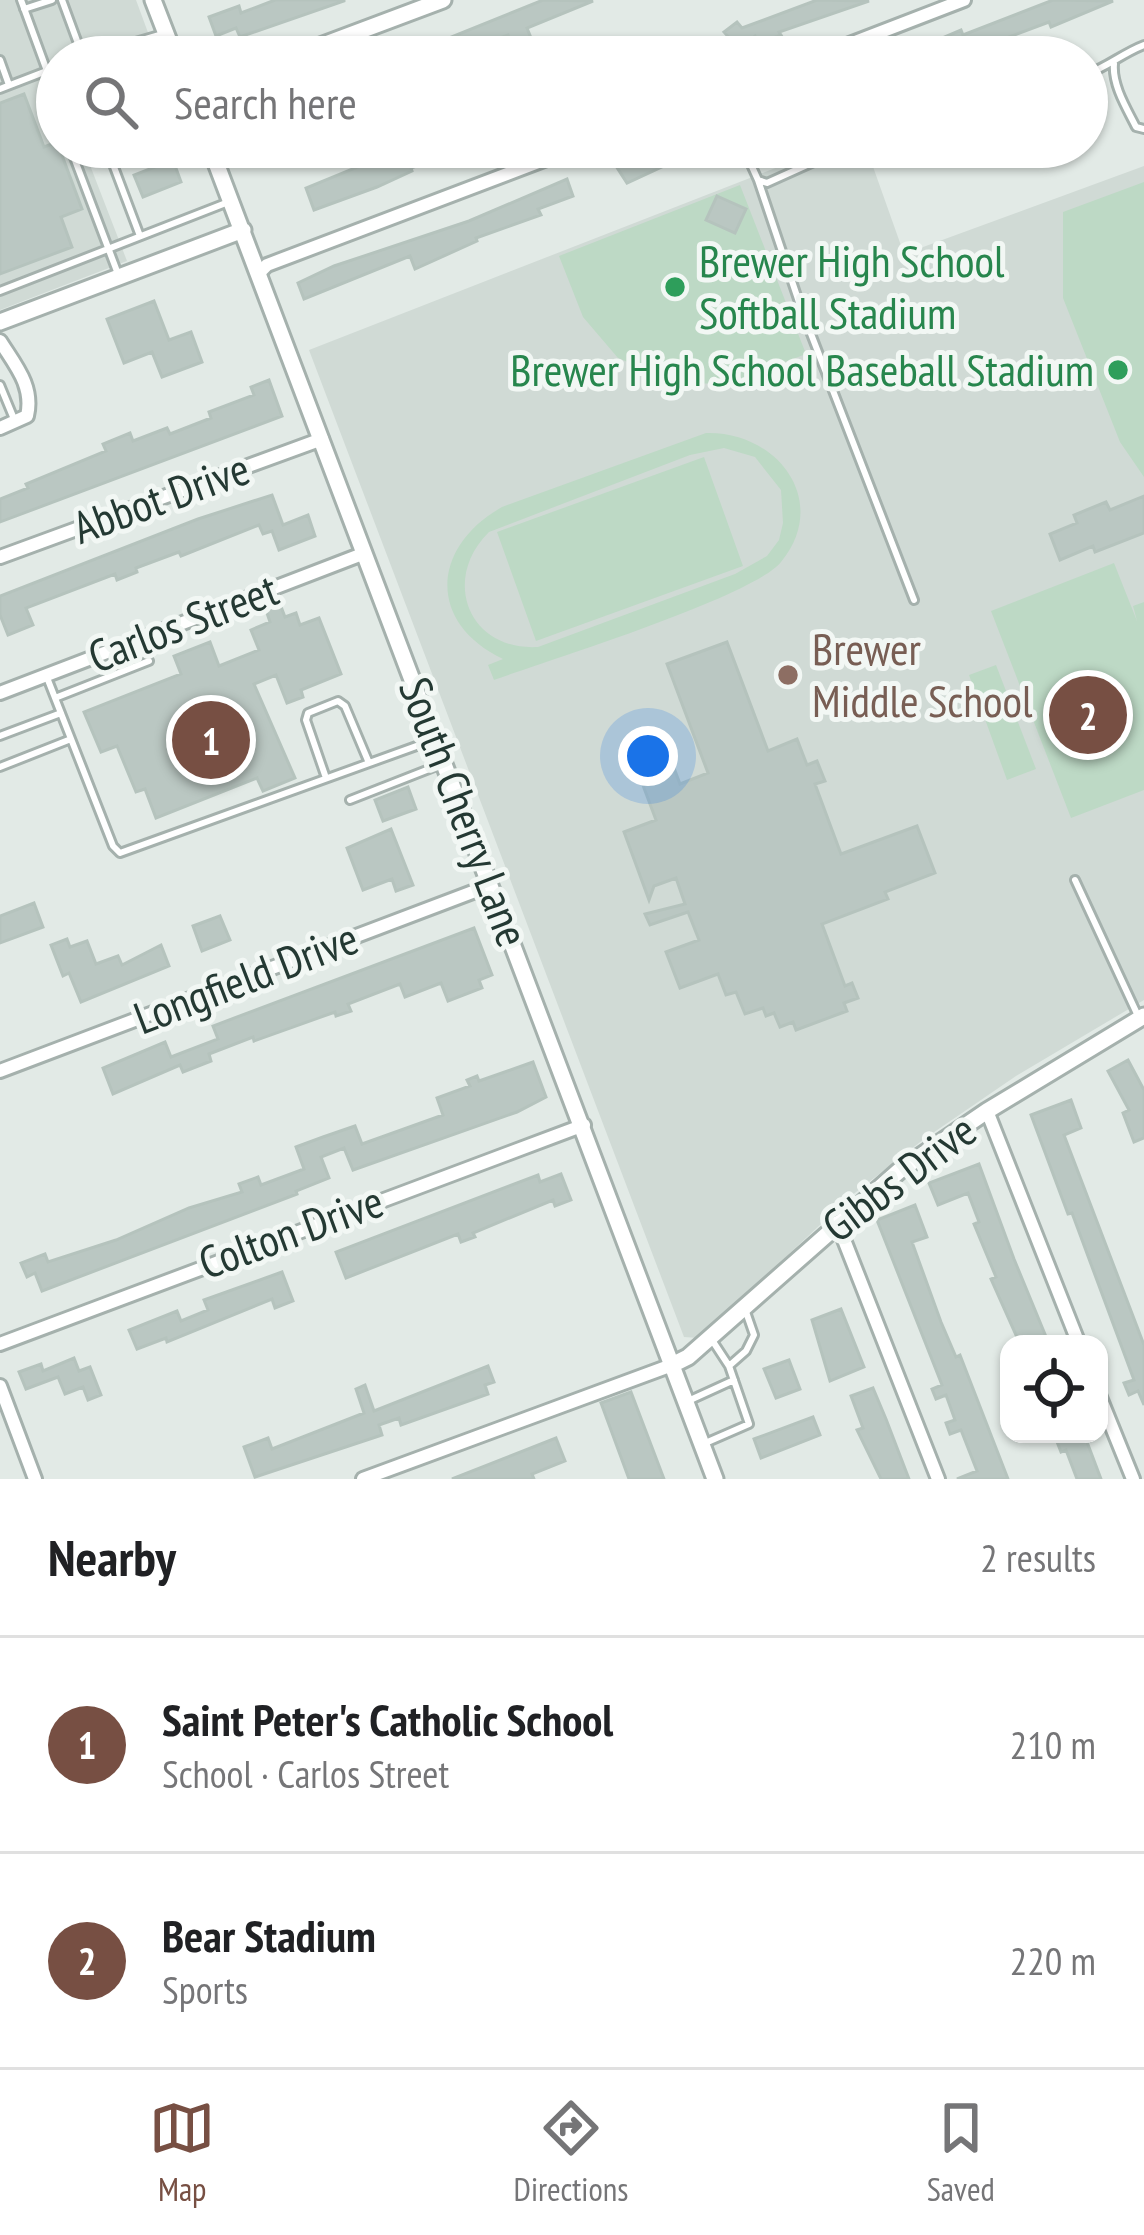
<!DOCTYPE html>
<meta charset="utf-8">
<style>
:root{--surface:#fff;--page:#f2f2f2;--text:#202124;--muted:#757577;--line:#e0e0e0;--accent:#774f43}
body{margin:0;font-family:"PT Sans Narrow",sans-serif;background:var(--page);color:var(--text)}
.controls{position:absolute;right:36px;bottom:36px;display:grid;overflow:hidden;border-radius:24px;box-shadow:0 3px 9px #0004}
.controls button{width:108px;height:108px;display:grid;place-items:center;padding:0;border:0;border-bottom:3px solid var(--line);background:var(--surface);color:var(--text);font:60px sans-serif}
.you{position:absolute;left:648px;top:756px;width:42px;height:42px;margin:-30px;border:9px solid #fff;border-radius:50%;background:#1a73e8;box-shadow:0 0 0 18px #1a73e833}
.badge{display:grid;place-items:center;width:78px;height:78px;border-radius:50%;background:var(--accent);color:#fff;font-size:39px;font-weight:700}
.pin{position:absolute;translate:-50% -50%;border:6px solid #fff;box-shadow:0 3px 12px #0006}
.list{margin:0;padding:0;list-style:none}
h2{display:flex;justify-content:space-between;align-items:center;height:156px;margin:0;padding:0 48px;font-size:51px}
h2 small{font-size:39px;font-weight:400;color:var(--muted)}
.list li{display:grid;grid-template-columns:78px 1fr auto;gap:36px;align-items:center;box-sizing:border-box;height:216px;padding:0 48px;border-top:3px solid var(--line)}
.list b{display:block;font-size:45px;white-space:nowrap}
.list p{margin:0;font-size:39px;white-space:nowrap;color:var(--muted)}
.list em{font-size:39px;font-style:normal;color:var(--muted)}
.icon{flex:none;width:66px;height:66px;fill:none;stroke:currentColor;stroke-width:2;stroke-linecap:round;stroke-linejoin:round}
.map{position:relative;flex:none;width:1144px;height:1479px;overflow:hidden}
.search{position:absolute;background:var(--surface);box-shadow:0 3px 9px #0004;left:36px;right:36px;top:36px;height:132px;display:flex;align-items:center;gap:30px;box-sizing:border-box;padding:0 42px;border-radius:66px;color:var(--muted);font-size:45px}
.sheet{height:588px;background:var(--surface)}
nav{display:flex;justify-content:space-around;align-items:center;box-sizing:border-box;height:168px;border-top:3px solid var(--line);background:var(--surface);font-size:33px;color:var(--muted)}
nav a{display:grid;justify-items:center;gap:6px}
nav .on{color:var(--accent)}
.map>svg:first-child{display:block}
.built{fill:#d0dad5}
.green{fill:#bdd9c5;fill-rule:evenodd}
.building{fill:#bac7c2;stroke:#b5c3bd;stroke-width:3}
.lines{fill:none;stroke-linecap:round;stroke-linejoin:round}
.service-casing{stroke:#a5b1ad;stroke-width:12}
.minor-casing{stroke:#a5b1ad;stroke-width:18}
.tertiary-casing{stroke:#a5b1ad;stroke-width:21}
.service{stroke:#fff;stroke-width:6}
.minor{stroke:#fff;stroke-width:12}
.tertiary{stroke:#fff;stroke-width:15}
.leisure-dot{fill:#2e9e5b;stroke:#f2f7f4;stroke-width:4.5}
.education-dot{fill:#8d6e63;stroke:#f2f7f4;stroke-width:4.5}
.labels{text-anchor:middle;stroke-width:10;stroke-linejoin:round;paint-order:stroke}
.leisure-label{font-size:45px;fill:#27864d;stroke:#f2f7f4;text-anchor:start}
.street-label{font-size:45px;fill:#243933;stroke:#f2f7f4}
.education-label{font-size:45px;fill:#785e54;stroke:#f2f7f4;text-anchor:start}
</style>
<div class="map">
<svg width="1144" height="1479" viewBox="0 0 1144 1479">
<rect width="100%" height="100%" fill="#e2eae6"/>
<!-- built -->
<path class="built" d="M0,0H136L157,57H57V147H83L127,261L0,310Z
M829,147H866L904,254L1144,166V1000L1016,1076L924,1139L851,1196L699,1338L684,1337L309,350Z"/>
<!-- green -->
<path class="green" d="M1144,182V477L1120,442L1063,298V212Z
M740,185L806,354L730,383L681,384L618,358L583,317L559,256Z
M706,433C777,431 831,501 781,562C753,597 547,661 494,680L488,665L503,659C427,623 431,547 502,507ZM724,448L755,457L781,490L783,523L779,540L767,556L735,574L538,647C468,651 441,579 489,532L690,455Z
M704,457L743,566L536,641L497,532Z
M1114,563L1137,621L1133,606L1144,602V790L1071,818L991,611Z
M996,665L1036,769L1007,780L969,675Z"/>
<!-- building -->
<path class="building" d="M275,0H344V1L240,37L236,28L216,36L209,17L239,6L241,13Z
M543,0L593,1L527,28L531,38L512,45L508,35L487,43L492,57H477L475,52L462,57H402Z
M817,0L869,1L779,32L781,35L759,44L755,36L739,49L724,32L737,22L742,28Z
M1053,0L1113,1L1051,27L1049,22L969,52L971,57H898L961,30L963,35Z
M24,94L44,147L57,142L82,209L61,217L72,247L0,274V103Z
M406,147L463,148L411,168L412,171L377,187L314,210L306,188Z
M653,147H674L679,159L627,183L616,166Z
M173,160L181,182L143,197L134,175Z
M567,179L573,196L538,209L541,215L476,238L477,241L415,269L410,256L304,299L298,283L334,266L469,221Z
M717,196L746,209L735,233L706,220Z
M154,301L169,340L191,332L202,362L162,377L152,352L124,363L107,319Z
M269,380L282,416L0,522V499L28,488L26,484L106,451L103,444L130,433L133,441L167,428L170,434L211,418L209,412L254,395L251,387Z
M272,495L283,525L308,515L315,536L279,550L272,531L263,534L259,525L181,556L179,552L136,568L137,572L117,580L115,574L26,608L33,625L8,635L0,615V596L198,519Z
M1144,496V533L1095,552L1093,546L1060,560L1050,534L1077,523L1074,515L1106,502L1110,510Z
M280,604L285,617L296,613L300,625L319,618L341,674L301,690L303,697L287,703L276,675L254,684L295,778L263,791L257,778L156,818L145,789L136,792L117,746L101,752L84,712L181,674L174,656L210,642L219,666L259,650L251,630L270,622L266,610Z
M727,642L768,751L797,739L807,765L817,761L825,781L815,784L841,854L917,826L935,873L885,892L888,899L822,924L845,986L852,983L858,998L844,1003L847,1011L796,1030L793,1022L780,1027L774,1013L766,1016L763,1008L745,1014L736,992L726,995L718,974L680,988L666,952L699,940L688,912L650,925L645,914L685,904L676,878L654,886L649,900L624,832L656,820L632,756L665,744L680,784L708,773L667,664Z
M408,787L416,809L383,821L375,800Z
M391,829L413,885L396,891L392,879L363,890L347,848Z
M34,903L43,927L0,943V916Z
M220,916L230,940L202,951L193,926Z
M474,928L492,975L479,980L482,988L448,1001L441,983L405,997L400,984L348,1004L351,1011L336,1016L335,1012L254,1041L253,1037L209,1054L211,1061L183,1072L180,1065L113,1094L103,1068L165,1042L171,1057L218,1039L213,1026Z
M67,939L70,947L87,941L96,964L118,956L122,965L161,945L169,966L81,1002L69,973L63,976L51,945Z
M1128,1060L1144,1090V1138L1134,1142L1123,1113L1129,1110L1108,1071Z
M533,1062L546,1097L517,1112L353,1170L344,1148L321,1157L329,1178L296,1191L297,1194L42,1291L35,1273L27,1277L21,1263L45,1254L48,1262L116,1240L189,1208L242,1192L239,1184L258,1177L261,1185L304,1169L296,1147L323,1137L355,1126L362,1144L443,1115L437,1098L470,1086L467,1080L477,1076L479,1081Z
M1071,1100L1081,1128L1064,1135L1144,1345V1405L1138,1391L1129,1395L1124,1383L1134,1380L1072,1213L1068,1214L1031,1115Z
M979,1164L1014,1259L1049,1344H1020L991,1279L996,1277L974,1224L979,1222L968,1193L938,1205L929,1183Z
M561,1174L571,1200L555,1206L553,1200L473,1233L475,1237L461,1242L458,1234L346,1278L336,1252L538,1175L540,1182Z
M915,1205L927,1237L912,1242L941,1322L956,1357L960,1355L1008,1479H957L977,1471L961,1430L950,1434L946,1423L955,1420L946,1395L936,1399L932,1389L942,1385L877,1220Z
M282,1272L293,1301L275,1308L272,1299L167,1342L166,1338L137,1349L129,1330L177,1311L181,1321L208,1310L204,1300Z
M841,1309L864,1367L830,1381L812,1320Z
M74,1358L79,1371L90,1367L101,1395L88,1400L83,1387L65,1394L58,1377L26,1389L19,1372L41,1364L43,1371Z
M789,1360L800,1389L776,1398L764,1369Z
M488,1366L494,1382L485,1385L488,1394L401,1425L399,1418L379,1425L382,1435L255,1477L244,1447L268,1438L272,1449L364,1413L356,1389L365,1385L374,1411Z
M873,1388L886,1419L909,1479H881L857,1430L863,1428L851,1396Z
M631,1392L664,1479H629L601,1403Z
M813,1417L820,1435L761,1458L754,1439Z
M1054,1434H1084L1101,1479H1077L1066,1450L1061,1452Z
M556,1438L565,1461L532,1474L534,1479H452Z"/>
<g class="lines">
<!-- service casing -->
<g class="service-casing">
<path id="service" d="M21,0L47,71
M62,0L83,57
M24,9L52,0
M84,57L163,34
M0,60L9,85
M1114,64C1112,85 1127,109 1136,127L1144,129
M1087,74C1109,66 1123,53 1144,45
M0,89L57,67
M70,147L118,274
M106,147L111,159L140,147
M743,147L758,180L767,183L847,147
M111,159L140,236
M758,180L801,308L914,600
M0,291L231,201
M0,385L14,419
M46,675L113,846L120,853L433,740
M55,698L149,661
M0,736L61,713
M0,767L71,739
M326,778L306,720L308,713L338,701L345,706L369,763
M350,800L442,764
M1075,880L1139,1018
M729,1366L746,1351L754,1335L745,1309
M688,1401L734,1380
M703,1444L749,1424L729,1366L712,1340"/>
</g>
<!-- minor casing -->
<g class="minor-casing">
<path id="minor" d="M816,57L964,0
M259,273L267,265L578,147
M0,341C15,365 34,386 27,416L0,428
M0,557L322,439
M0,693L365,553
M0,1071L491,885
M987,1111L1079,1344
M837,1222L938,1479
M0,1344L584,1125
M0,1386L35,1479
M1099,1395L1133,1479
M363,1479L672,1365"/>
</g>
<!-- tertiary casing -->
<g class="tertiary-casing">
<path id="tertiary" d="M153,0L175,57
M291,57L443,0
M210,147L715,1479
M0,322L243,230
M672,1365L688,1357L899,1171L987,1111L1144,1016"/>
</g>
<!-- service -->
<use href="#service" class="service"/>
<!-- minor -->
<use href="#minor" class="minor"/>
<!-- tertiary -->
<use href="#tertiary" class="tertiary"/>
</g>
<!-- markers -->
<g class="leisure-dot">
<circle cx="675" cy="287" r="12"/>
<circle cx="1118" cy="370" r="12"/>
</g>
<circle class="education-dot" cx="788" cy="675" r="12"/>
<g class="labels">
<!-- leisure labels -->
<g class="leisure-label">
<text x="699" y="277">Brewer High School<tspan x="699" dy="52">Softball Stadium</tspan></text>
<text x="1094" y="386" text-anchor="end">Brewer High School Baseball Stadium</text>
</g>
<!-- street labels -->
<g class="street-label">
<text transform="translate(161 498) rotate(-20)" y="16">Abbot Drive</text>
<text transform="translate(183 623) rotate(-21)" y="16">Carlos Street</text>
<text transform="translate(464 812) rotate(69)" y="16">South Cherry Lane</text>
<text transform="translate(246 978) rotate(-21)" y="16">Longfield Drive</text>
<text transform="translate(899 1178) rotate(-37)" y="16">Gibbs Drive</text>
<text transform="translate(291 1232) rotate(-20)" y="16">Colton Drive</text>
</g>
<!-- education labels -->
<g class="education-label">
<text x="812" y="665">Brewer<tspan x="812" dy="52">Middle School</tspan></text>
</g>
</g>
</svg>
<div class="controls">
<button><svg class="icon" aria-label="locate" viewBox="0 0 24 24"><circle cx="12" cy="12" r="6"/><path d="M12 2v4M12 18v4M2 12h4M18 12h4"/></svg></button>
</div>
<div class="you"></div>
<div class="pin badge" style="left:211px;top:740px">1</div>
<div class="pin badge" style="left:1088px;top:715px">2</div>
<div class="search"><svg class="icon" aria-label="search" viewBox="0 0 24 24"><circle cx="10" cy="10" r="6"/><path d="M15 15l6 6"/></svg>Search here</div>
</div>
<section class="sheet">
<h2>Nearby<small>2 results</small></h2>
<ul class="list">
<li><span class="badge">1</span><div><b>Saint Peter's Catholic School</b><p>School · Carlos Street</p></div><em>210 m</em></li>
<li><span class="badge">2</span><div><b>Bear Stadium</b><p>Sports</p></div><em>220 m</em></li>
</ul>
</section>
<nav>
<a class="on"><svg class="icon" aria-label="map" viewBox="0 0 24 24"><path d="M3 6l6-2 6 2 6-2v14l-6 2-6-2-6 2zM9 4v14M15 6v14"/></svg>Map</a>
<a><svg class="icon" aria-label="directions" viewBox="0 0 24 24"><path d="M12 3l9 9-9 9-9-9zM9 14v-3h6M13 9l2 2-2 2"/></svg>Directions</a>
<a><svg class="icon" aria-label="saved" viewBox="0 0 24 24"><path d="M7 4h10v16l-5-4-5 4z"/></svg>Saved</a>
</nav>
